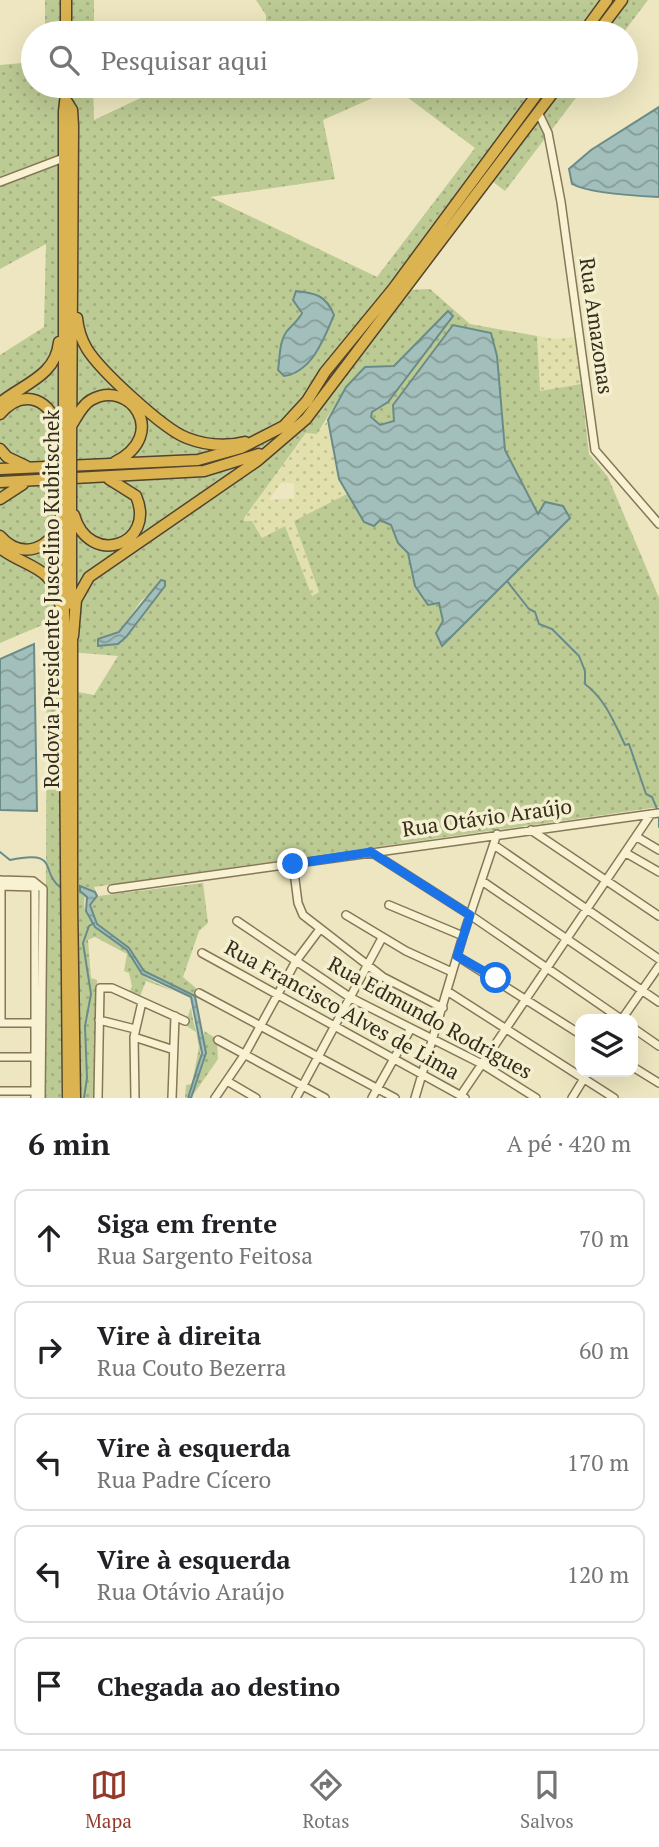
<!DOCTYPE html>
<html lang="pt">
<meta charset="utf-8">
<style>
:root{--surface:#fff;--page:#f2f2f2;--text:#202124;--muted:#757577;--line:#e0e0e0;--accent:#93392a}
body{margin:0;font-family:"PT Serif",serif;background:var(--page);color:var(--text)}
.controls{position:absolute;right:21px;bottom:21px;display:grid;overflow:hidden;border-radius:14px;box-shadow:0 7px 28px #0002}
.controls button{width:63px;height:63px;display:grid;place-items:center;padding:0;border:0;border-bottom:2px solid var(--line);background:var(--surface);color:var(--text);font:35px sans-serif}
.stop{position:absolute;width:21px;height:21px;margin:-16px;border:5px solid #1a73e8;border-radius:50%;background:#fff}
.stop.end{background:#1a73e8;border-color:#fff;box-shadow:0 2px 7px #0008}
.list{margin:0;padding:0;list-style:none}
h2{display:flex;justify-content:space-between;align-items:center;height:91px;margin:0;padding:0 28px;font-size:30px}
h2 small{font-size:23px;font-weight:400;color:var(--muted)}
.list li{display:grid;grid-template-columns:46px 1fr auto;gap:21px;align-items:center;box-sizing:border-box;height:98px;margin:0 14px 14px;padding:0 14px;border:2px solid var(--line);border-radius:14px}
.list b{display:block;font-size:26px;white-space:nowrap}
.list p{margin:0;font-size:23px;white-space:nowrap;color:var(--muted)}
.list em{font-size:23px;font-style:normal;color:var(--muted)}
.icon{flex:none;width:38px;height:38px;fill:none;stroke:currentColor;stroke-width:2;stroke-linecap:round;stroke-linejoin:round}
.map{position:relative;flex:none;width:659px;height:1098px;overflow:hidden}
.search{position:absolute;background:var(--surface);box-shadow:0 7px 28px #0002;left:21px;right:21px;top:21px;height:77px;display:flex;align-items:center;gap:18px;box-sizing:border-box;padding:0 24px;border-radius:38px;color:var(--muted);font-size:26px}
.sheet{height:651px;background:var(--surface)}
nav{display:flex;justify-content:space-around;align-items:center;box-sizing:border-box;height:98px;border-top:2px solid var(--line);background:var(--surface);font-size:19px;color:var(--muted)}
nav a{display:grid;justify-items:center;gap:4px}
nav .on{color:var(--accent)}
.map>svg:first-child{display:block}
.farmland{fill:url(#farmland-dots);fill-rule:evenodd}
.grass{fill:url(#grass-dots);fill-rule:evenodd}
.water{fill:url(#water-waves);stroke:#6a8c89;stroke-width:2}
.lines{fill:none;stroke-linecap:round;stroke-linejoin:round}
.stream{stroke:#6a8c89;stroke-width:2}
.minor-casing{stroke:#857758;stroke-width:10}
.highway-casing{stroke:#52442d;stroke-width:13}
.minor{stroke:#f8f2d2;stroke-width:7}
.highway{stroke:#dbb451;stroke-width:10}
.highway-bridge-casing{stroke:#52442d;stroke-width:13;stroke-linecap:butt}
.highway-bridge{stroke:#dbb451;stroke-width:10}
.route{stroke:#1a73e8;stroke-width:9}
.labels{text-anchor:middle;stroke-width:7;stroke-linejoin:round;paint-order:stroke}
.street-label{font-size:21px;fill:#352c1c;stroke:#f4efcf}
</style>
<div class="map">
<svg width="659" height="1098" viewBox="0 0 659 1098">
<defs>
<pattern id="farmland-dots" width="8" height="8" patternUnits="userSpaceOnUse" patternTransform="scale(1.75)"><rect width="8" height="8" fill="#e2e1ad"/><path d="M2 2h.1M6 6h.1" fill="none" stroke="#c2c194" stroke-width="1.8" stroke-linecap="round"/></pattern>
<pattern id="grass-dots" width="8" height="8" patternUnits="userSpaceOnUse" patternTransform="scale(1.75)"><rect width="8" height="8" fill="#bcca94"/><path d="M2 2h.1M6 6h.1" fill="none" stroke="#a2ae7f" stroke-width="1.8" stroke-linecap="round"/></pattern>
<pattern id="water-waves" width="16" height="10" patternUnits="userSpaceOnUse" patternTransform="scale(1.75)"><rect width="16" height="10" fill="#a3bfbb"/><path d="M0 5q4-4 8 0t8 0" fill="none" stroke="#869b97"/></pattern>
</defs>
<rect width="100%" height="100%" fill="#ede6c0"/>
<!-- farmland -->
<path class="farmland" d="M537,336L558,339L575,337L581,384L539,391Z
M328,420L335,464L347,494L294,521L319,592L312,596L285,526L262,538L252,521H244V518L307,433L317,434ZM281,483H294V498L269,500Z"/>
<!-- grass -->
<path class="grass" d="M45,0H94V33H45Z
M256,0H648L623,33H266V15Z
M33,62V86H93L94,120L166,86H585L505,191L492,181L409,290L430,289L470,324L537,336L540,391L581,384L589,454L608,477L659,598V807L94,887L98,896L203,883L208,923L199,931L183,977L196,988L195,996L144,971L129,948L97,924L90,905L95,898L88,888C72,922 110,932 128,951C135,958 136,968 143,975C151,982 163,985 173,991L146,981L139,999L129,993L132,986L129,973L124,971L127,954L95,937L88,940L91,978L97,980L94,1098H78V692L94,695L118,656L58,651L61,749V1098H45L47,623L0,643V355L44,327L46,244L0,269V65ZM395,88L475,148L377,277L210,197L335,179L323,120ZM301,309L326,333L286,332L298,321ZM448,311L452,317L388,402L371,412V417L380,425L394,421L393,405L453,325L491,333L505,450L538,515L444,621L439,603L411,573L408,553L398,543L391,525L379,520L347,494L294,521L319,592L312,596L285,526L262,538L252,521H244V518L306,433L317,434L346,387L365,367L394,366ZM165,581V586L134,628L108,646L102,637L119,632L141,601Z
M191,1007C195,1041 207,1042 195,1079C193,1088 193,1094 185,1098L186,1085L192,1084L199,1047L196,1032L185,1025Z
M204,1031L217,1039L218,1059L191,1098L201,1070Z"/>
<!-- water -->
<path class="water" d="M659,107V197C638,196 588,193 572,184L569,169L591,150Z
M296,291C315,293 326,295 334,315C324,339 312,372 284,376L278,370C280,358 279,341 287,331C293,324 298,321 302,313L293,300Z
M448,311L453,316L388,402L372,412L371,417L380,425L394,421L393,405L453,325L491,333L497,356L505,450L538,514L545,502L563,506L570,518L442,646L436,633L443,621L439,603L428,605L415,586L408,553L398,543L391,525L380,520L374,526L364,522L339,479L328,420L346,387L365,367L394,366Z
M161,580L165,581V586L126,637L118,644L98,646V639L119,632Z
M34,644L37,811L0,810V659Z
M80,886L95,892L97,896L90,905L97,924L129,948L144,971L195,996L206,1053L191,1098H188L202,1053L191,997L142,974L127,950L95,927L86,911L87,897L80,891Z"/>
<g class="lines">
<!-- stream -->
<path class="stream" d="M507,581L529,609L535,612L539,624L552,629L579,656L585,671V684C605,699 614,722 625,745L629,744L646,794L652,797L658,811
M659,817V827
M0,852L10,860C61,849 39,872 61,888
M84,1098L87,1078L85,1026L91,994L83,943L89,926L94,923"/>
<!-- minor casing -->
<g class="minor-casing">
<path id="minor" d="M538,112L548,133L561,202L595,450L659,524
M0,182L66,157
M531,830L659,916
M637,837L659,850
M494,845L659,959
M371,852L470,915L621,1019
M626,853L659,872
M293,864L298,903L303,915L383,977L443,1008
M0,880L33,881L43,889L41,1098
M482,881L659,1002
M0,886L35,887
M35,887V1098
M112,889L659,813
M389,905L463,936
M346,915L406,951L452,972
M237,921L351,998L482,1064L536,1098
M202,953L465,1098
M457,956L580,1034
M447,991L614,1098
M199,993L395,1098
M622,1019L659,966
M99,1020L135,1029
M0,1023H38
M1,1023V880
M633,1028L659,1046
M134,1037L171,1049
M218,1040L325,1098
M0,1057H36
M633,1067L659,1083
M227,1081L256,1098
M0,1091H35
M461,1095L651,814
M98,1098L100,988H112L185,1021
M135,1098L134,1037L142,1002
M172,1098L175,1016
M215,1098L245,1054L296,961L320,929
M296,1098L382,938
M372,1098L410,1030
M415,1098L463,936L497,834
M572,1098L588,1072"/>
</g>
<!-- highway casing -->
<g class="highway-casing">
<path id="highway" d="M66,0V33
M583,33L607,0
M597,33L622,0
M67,102L72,110L73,126L71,450
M77,318C78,329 81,339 87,349C100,370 163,429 187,438C205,445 225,447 245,442
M0,403C23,384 56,376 59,342
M0,414C24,386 53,400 59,433
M71,426C77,417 82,405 91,400C129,378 170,434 115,462
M0,449L7,457L26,466
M64,449V111L67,86
M0,469L198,460L241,448L284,426L307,401L325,372L393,289L543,86
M0,482L204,471L259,454
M63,498L68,1098
M71,498V604
M0,499L23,484
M74,515C89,568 157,545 136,496L109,479
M0,536C22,561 53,549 60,519
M0,548C26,568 53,565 60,604
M72,630V903L75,1098
M73,636L76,600L89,577L257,461L306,419L558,86"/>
</g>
<!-- minor -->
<use href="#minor" class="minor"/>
<!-- highway -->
<use href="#highway" class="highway"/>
<!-- highway-bridge casing -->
<g class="highway-bridge-casing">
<path id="highway-bridge" d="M63,498L64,449
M71,498V450"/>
</g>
<!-- highway-bridge -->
<use href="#highway-bridge" class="highway-bridge"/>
</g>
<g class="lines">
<!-- route -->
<path class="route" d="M293,864L371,852L470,915L457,956L496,978"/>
</g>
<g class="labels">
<!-- street labels -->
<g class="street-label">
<text transform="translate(596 326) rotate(82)" y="7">Rua Amazonas</text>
<text transform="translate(52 599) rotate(-90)" y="7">Rodovia Presidente Juscelino Kubitschek</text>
<text transform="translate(487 818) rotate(-8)" y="7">Rua Otávio Araújo</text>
<text transform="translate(342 1010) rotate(29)" y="7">Rua Francisco Alves de Lima</text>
<text transform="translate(430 1018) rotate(29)" y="7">Rua Edmundo Rodrigues</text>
</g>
</g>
</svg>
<div class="controls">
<button><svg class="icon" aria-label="layers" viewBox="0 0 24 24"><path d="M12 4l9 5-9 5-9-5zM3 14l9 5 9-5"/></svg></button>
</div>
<div class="stop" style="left:496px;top:978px"></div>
<div class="stop end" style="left:293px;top:864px"></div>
<div class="search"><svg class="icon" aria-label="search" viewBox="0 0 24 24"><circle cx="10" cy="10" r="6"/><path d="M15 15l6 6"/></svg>Pesquisar aqui</div>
</div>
<section class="sheet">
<h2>6 min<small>A pé · 420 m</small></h2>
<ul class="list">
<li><svg class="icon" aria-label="ahead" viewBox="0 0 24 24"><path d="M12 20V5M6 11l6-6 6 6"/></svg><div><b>Siga em frente</b><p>Rua Sargento Feitosa</p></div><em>70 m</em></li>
<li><svg class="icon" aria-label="right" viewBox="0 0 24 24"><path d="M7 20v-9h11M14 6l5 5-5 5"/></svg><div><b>Vire à direita</b><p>Rua Couto Bezerra</p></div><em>60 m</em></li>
<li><svg class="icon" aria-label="left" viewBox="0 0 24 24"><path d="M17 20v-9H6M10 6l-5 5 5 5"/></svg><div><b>Vire à esquerda</b><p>Rua Padre Cícero</p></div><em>170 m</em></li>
<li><svg class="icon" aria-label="left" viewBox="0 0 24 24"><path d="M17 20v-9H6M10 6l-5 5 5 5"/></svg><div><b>Vire à esquerda</b><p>Rua Otávio Araújo</p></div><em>120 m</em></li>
<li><svg class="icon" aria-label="arrive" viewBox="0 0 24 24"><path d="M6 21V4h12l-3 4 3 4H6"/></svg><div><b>Chegada ao destino</b></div></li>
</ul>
</section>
<nav>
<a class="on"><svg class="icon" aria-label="map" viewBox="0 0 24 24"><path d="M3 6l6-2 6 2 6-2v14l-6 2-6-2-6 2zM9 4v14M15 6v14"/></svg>Mapa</a>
<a><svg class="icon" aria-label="directions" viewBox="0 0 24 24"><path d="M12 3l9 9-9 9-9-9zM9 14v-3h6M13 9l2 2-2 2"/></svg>Rotas</a>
<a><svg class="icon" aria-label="saved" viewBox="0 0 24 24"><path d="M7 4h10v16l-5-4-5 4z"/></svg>Salvos</a>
</nav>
